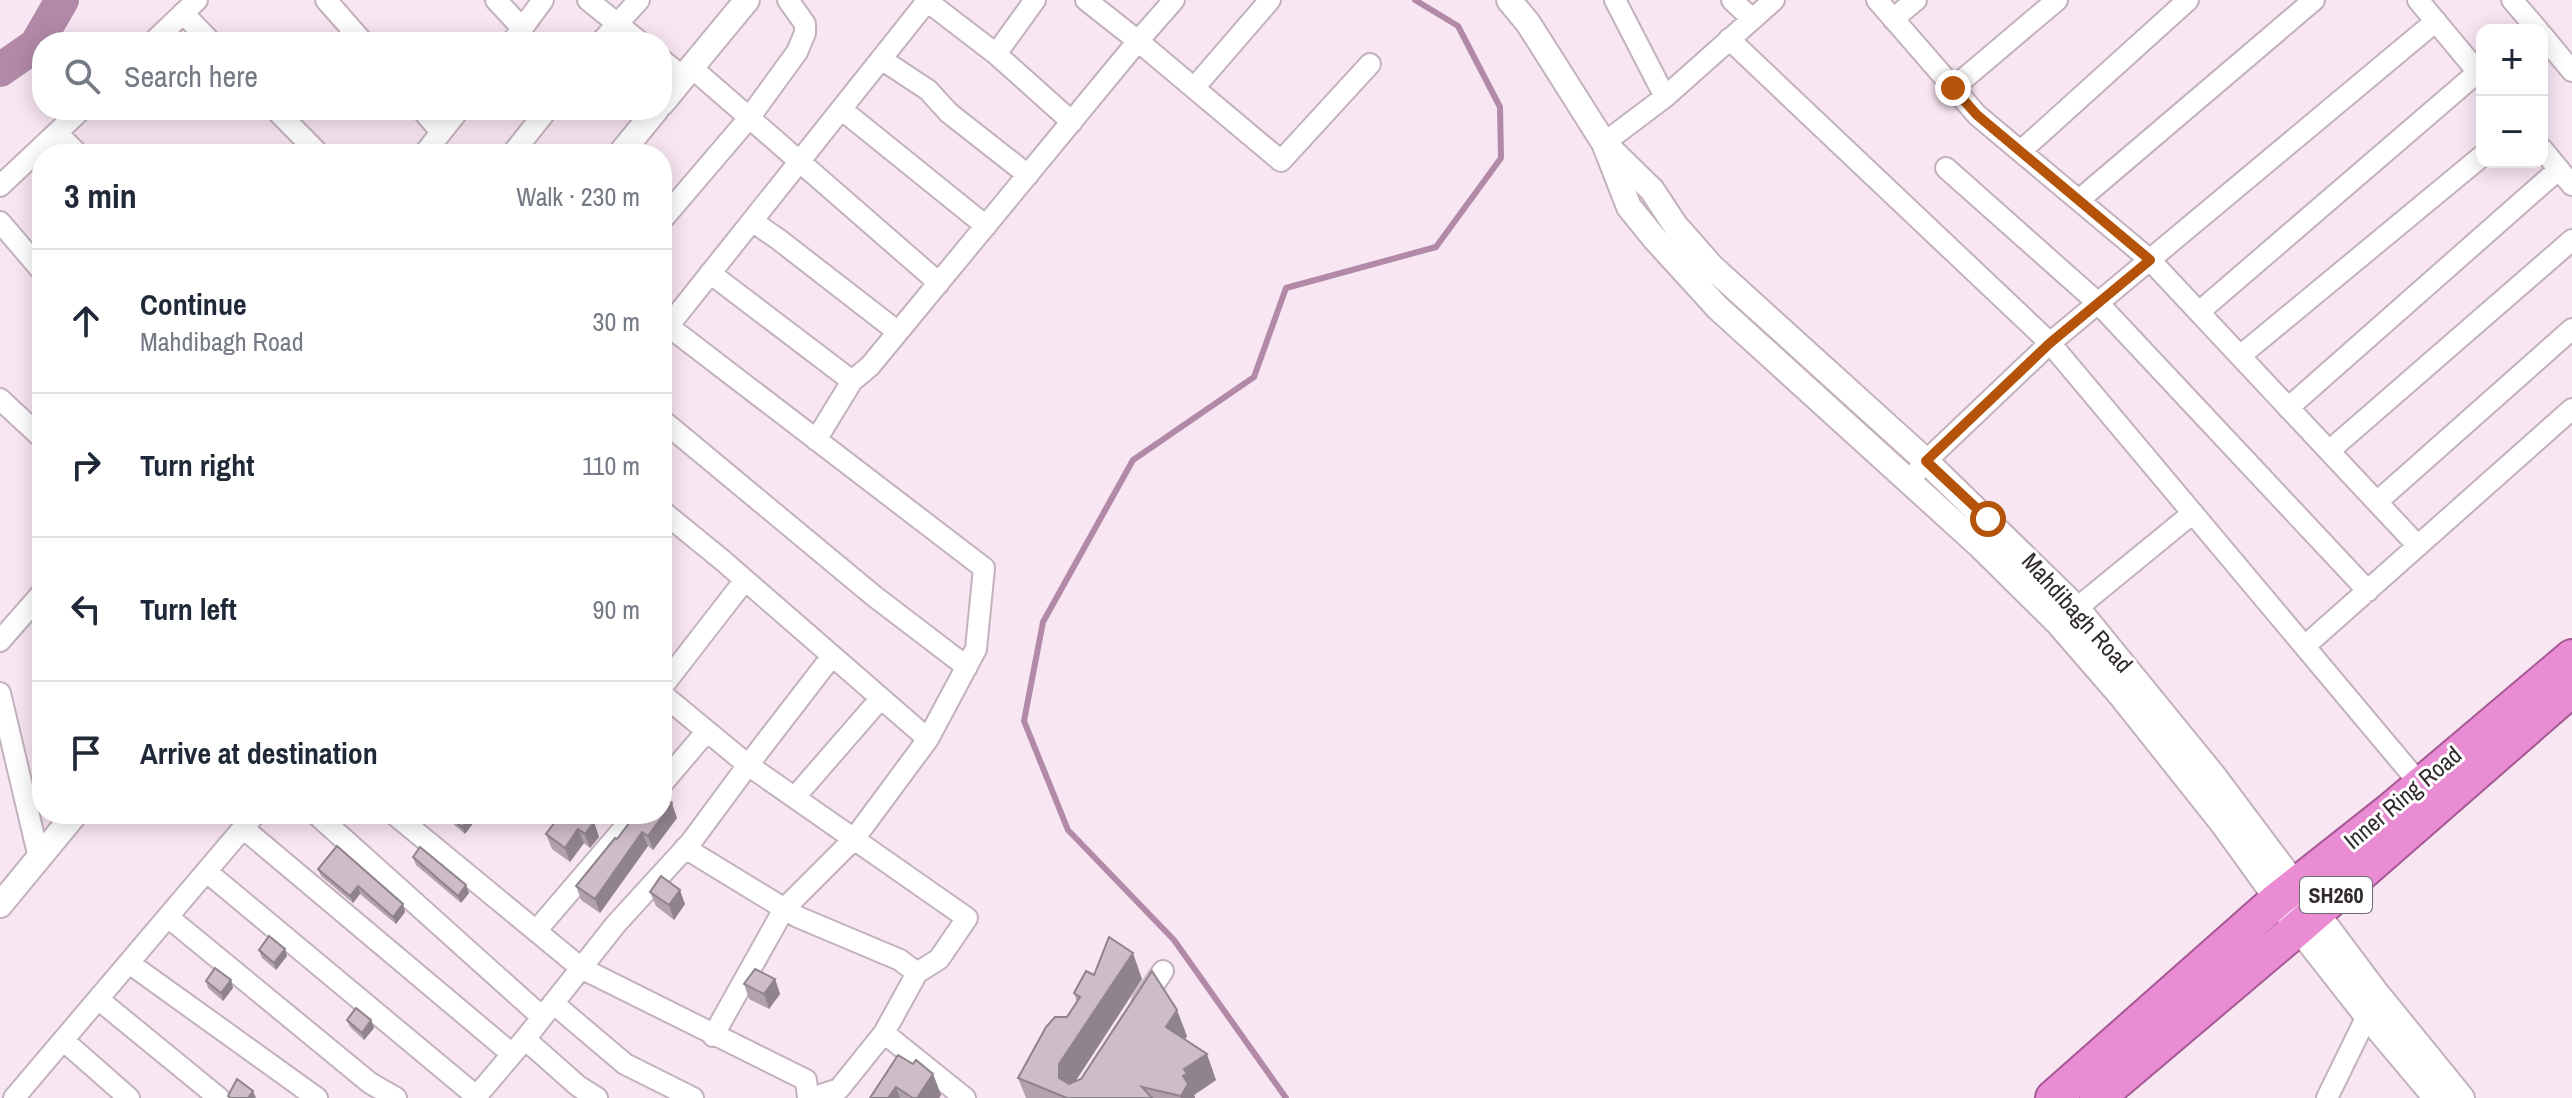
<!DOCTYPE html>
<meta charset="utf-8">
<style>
:root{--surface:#fff;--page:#f6f6f7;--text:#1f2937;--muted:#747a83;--line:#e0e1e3}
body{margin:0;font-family:"Archivo Narrow",sans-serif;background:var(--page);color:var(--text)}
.controls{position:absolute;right:24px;top:24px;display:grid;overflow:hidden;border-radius:16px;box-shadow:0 4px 20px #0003}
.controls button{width:72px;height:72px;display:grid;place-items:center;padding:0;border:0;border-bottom:2px solid var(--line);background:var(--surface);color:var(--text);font:40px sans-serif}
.stop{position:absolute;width:24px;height:24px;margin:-18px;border:6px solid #b45309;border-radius:50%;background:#fff}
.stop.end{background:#b45309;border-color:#fff;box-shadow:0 2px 8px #0008}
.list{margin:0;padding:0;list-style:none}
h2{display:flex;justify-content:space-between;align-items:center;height:104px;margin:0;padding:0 32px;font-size:34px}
h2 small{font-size:26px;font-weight:400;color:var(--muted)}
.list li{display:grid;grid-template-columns:52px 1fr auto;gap:24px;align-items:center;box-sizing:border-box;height:144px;padding:0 32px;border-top:2px solid var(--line)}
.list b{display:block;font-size:30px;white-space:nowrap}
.list p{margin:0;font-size:26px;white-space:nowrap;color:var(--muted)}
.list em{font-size:26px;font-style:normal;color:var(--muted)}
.icon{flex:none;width:44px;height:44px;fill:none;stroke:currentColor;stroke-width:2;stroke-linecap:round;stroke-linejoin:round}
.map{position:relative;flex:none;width:2572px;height:1098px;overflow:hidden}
.search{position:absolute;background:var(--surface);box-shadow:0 4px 20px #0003;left:32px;top:32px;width:640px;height:88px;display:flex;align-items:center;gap:20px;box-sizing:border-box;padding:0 28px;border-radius:32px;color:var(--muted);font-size:30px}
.panel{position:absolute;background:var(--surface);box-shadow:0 4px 20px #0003;left:32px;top:144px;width:640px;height:680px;border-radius:32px}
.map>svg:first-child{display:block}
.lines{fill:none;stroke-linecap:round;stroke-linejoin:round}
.stream{stroke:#b28aa7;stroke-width:6}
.river{stroke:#b28aa7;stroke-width:34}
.minor-casing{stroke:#c3b2be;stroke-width:24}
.tertiary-casing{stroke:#c3b2be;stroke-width:28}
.trunk-casing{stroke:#a55893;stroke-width:38}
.minor{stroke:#fff;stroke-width:20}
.tertiary{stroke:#fff;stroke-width:24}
.trunk{stroke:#ea8cd4;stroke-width:34}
.wall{fill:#b1a2ac}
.shaded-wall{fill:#90848c}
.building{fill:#cebcc8;stroke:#90848c;stroke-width:2}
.route{stroke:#b45309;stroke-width:10}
.labels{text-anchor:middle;stroke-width:6;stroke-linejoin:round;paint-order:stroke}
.shield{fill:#fff;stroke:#6e6a6d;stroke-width:2}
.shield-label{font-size:22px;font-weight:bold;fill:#302a2e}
.street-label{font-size:24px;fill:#302a2e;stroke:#fff}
</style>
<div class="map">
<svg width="2572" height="1098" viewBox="0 0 2572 1098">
<rect width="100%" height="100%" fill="#f8e6f2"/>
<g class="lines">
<!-- stream -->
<path class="stream" d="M1286,1098L1174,940L1068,830L1024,721L1043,622L1133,460L1254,377L1286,288L1436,247L1501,158L1500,107L1458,26L1415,0"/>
<!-- river -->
<path class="river" d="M0,70L36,45L62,0"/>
<!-- minor casing -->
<g class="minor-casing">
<path id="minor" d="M326,0L363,42
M496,0L522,28
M588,0L640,42
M1174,0L1138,41L1281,161L1370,64
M1615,0L1665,97
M1732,0L1752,19
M1877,0L1977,115L2150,260L2418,546
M2418,0L2482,77
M2512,0L2538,30
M927,1L996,54L1072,122
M183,13L211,42
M1893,19L1916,0
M2542,35L2572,71
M1729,39L2050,343L2420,784
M153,42L197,0
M512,42L543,0
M601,42L639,0
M996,54L1035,0
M881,59L928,90L949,113L1028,175
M662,60L683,77
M691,67L939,283
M1194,88L1270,0
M1953,88L2057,0
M841,109L986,226
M276,110L319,154
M422,110L441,132
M57,133L78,154
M1604,143L1665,97L1774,0
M2542,149L2572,185
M2021,151L2188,0
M424,154L459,110
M512,154L547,110
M1946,168L2098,303L2368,591
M0,186L81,110
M2079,200L2314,0
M662,220L749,118L797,52L805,33V24L788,0
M752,221L778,239L898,332
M0,222L42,271
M710,273L852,381L870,366L1138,41L1086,0
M2199,312L2478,72
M668,326L984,568L976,649L928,739
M662,334L928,0
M2240,356L2482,156
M0,399L42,438
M2288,408L2559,169
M662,420L874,596L967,667
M816,440L852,381
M2329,451L2572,240
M1909,481L1926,461L2050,343L2436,21
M2378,501L2572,329
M662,511L721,559L928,739L854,839L784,909L713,1036
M2077,608L2193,513
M0,641L42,593
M2305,646L2572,409
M662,687L745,580
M0,693L39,858
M662,784L707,731
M795,797L881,698
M316,814L542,1017
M394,814L581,968L806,1080L808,1098
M243,828L512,1054
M685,848L798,917L900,960L917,973
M207,872L476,1096
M168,917L370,1083L396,1098
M536,931L636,814
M129,963L317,1098
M98,999L219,1098
M1143,1001L1163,971
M553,1003L625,1064L693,1098
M884,1033L965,1098
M525,1039L578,1086L597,1098
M63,1040L129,1098
M14,1098L255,814
M475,1098L525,1039L616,924L691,842L748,765L662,694
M812,1098L839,1089L884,1033L917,973L939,959L967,918L748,765L832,656
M2327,1098L2367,1016"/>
</g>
<!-- tertiary casing -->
<g class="tertiary-casing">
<path id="tertiary" d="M1509,0L1528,23L1604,143L1629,207L1655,239L1718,308L1979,545L2057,622L2122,697L2223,824L2298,928L2367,1016L2436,1098
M662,103L747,0
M1611,150L1652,190L1675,225L1712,267L1926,461L2077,608L2213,775L2375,991L2462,1098
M620,154L656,110
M0,905L75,814"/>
</g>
<!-- trunk casing -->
<g class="trunk-casing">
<path id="trunk" d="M2053,1098L2277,900L2391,810L2572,657
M2097,1098L2298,928L2572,689"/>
</g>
<!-- minor -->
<use href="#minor" class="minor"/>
<!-- tertiary -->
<use href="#tertiary" class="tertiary"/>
<!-- trunk -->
<use href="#trunk" class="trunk"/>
</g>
<!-- wall -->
<path class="wall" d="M448,814H476L477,818L465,834L450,821Z
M592,816L599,837L590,848L584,843L570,862L552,849L546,834L560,821Z
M677,818L653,850L648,846L600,913L581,900L576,886L617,839Z
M413,857L466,885L469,893L461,903L416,865Z
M318,869L403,904L405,912L396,924L360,894L353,903L321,876Z
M650,892L685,904L674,920L656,906Z
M285,949L287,956L276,970L262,958L259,950Z
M1094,975L1142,979L1075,1082L1187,1036L1185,1039L1216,1080L1194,1095L1195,1098H1026L1018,1078L1067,1017L1077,1002L1074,993Z
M775,979L780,994L769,1009L749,999L744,984Z
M231,980L233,988L223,1001L208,988L206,981Z
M347,1020H371L374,1028L364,1040L350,1027Z
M913,1064L933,1074L941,1095L939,1098H870Z"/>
<!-- shaded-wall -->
<path class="shaded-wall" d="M672,803L677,818L653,850L648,836Z
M472,814H476L477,818L465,834L462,827Z
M592,816L599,837L590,848L585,834Z
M578,829L584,843L570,862L565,848Z
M642,832L648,846L600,913L595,899Z
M466,885L469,893L461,903L458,896Z
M358,886L360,894L353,903L350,896Z
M680,890L685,904L674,920L669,905Z
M403,904L405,912L396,924L393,917Z
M285,949L287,956L276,970L274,963Z
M1133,953L1142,979L1069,1091L1059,1078V1064Z
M775,979L780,994L769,1009L764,994Z
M231,980L233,988L223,1001L221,993Z
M1177,1010L1187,1036L1176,1053L1166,1027Z
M371,1020L374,1028L364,1040L362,1033Z
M1207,1054L1216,1080L1194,1095L1195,1098H1181L1184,1069Z
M933,1074L941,1095L939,1098H917Z
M896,1087L900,1098H888Z
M253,1091L256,1098H248Z"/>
<!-- building -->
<path class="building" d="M662,796L672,803L648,836L642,832L595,899L576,886L615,838L617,839L636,814H662Z
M448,814H472L462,827Z
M565,814H589L592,816L589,819L594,822L585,834L578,829L565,848L546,834L557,819L560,821Z
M337,846L403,904L393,917L358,886L350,896L318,869Z
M420,847L466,885L458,896L413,857Z
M661,876L680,890L669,905L650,892Z
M269,936L285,949L274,963L259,950Z
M1109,937L1133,953L1059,1064V1078L1069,1084L1081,1079L1152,971L1177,1010L1166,1027L1207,1054L1184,1069L1187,1074L1183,1076L1188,1084L1181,1096L1142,1087L1152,1098H1067L1018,1078L1046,1027L1055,1017H1067L1080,997L1074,993L1086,971L1094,975Z
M215,968L231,980L221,993L206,981Z
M755,969L775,979L764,994L744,984Z
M356,1008L371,1020L362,1033L347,1020Z
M898,1055L913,1064L916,1060L933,1074L917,1098H913L896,1087L888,1098H870Z
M237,1079L253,1091L248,1098H231L228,1096Z"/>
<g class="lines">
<!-- route -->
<path class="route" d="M1953,88L1977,115L2150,260L2050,343L1926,461L1988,519"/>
</g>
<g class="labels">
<!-- shield labels -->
<rect class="shield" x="2300" y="877" width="72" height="36" rx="6"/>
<g class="shield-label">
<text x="2336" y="903">SH260</text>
</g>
<!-- street labels -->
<g class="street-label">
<text transform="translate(2077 613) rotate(48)" y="8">Mahdibagh Road</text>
<text transform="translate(2403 798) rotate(-40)" y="8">Inner Ring Road</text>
</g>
</g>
</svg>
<div class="controls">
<button>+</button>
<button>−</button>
</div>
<div class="stop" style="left:1988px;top:519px"></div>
<div class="stop end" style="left:1953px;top:88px"></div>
<div class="search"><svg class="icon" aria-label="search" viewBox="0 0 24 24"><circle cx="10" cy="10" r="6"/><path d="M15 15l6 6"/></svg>Search here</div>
<section class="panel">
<h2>3 min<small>Walk · 230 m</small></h2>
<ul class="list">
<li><svg class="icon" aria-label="ahead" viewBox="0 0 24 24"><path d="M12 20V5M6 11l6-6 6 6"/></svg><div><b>Continue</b><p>Mahdibagh Road</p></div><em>30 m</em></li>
<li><svg class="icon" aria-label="right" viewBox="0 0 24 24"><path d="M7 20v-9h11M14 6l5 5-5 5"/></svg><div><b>Turn right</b></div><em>110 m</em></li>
<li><svg class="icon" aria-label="left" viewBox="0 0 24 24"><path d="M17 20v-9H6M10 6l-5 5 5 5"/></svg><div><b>Turn left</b></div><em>90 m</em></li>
<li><svg class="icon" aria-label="arrive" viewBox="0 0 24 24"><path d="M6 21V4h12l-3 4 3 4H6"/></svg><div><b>Arrive at destination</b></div></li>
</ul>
</section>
</div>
